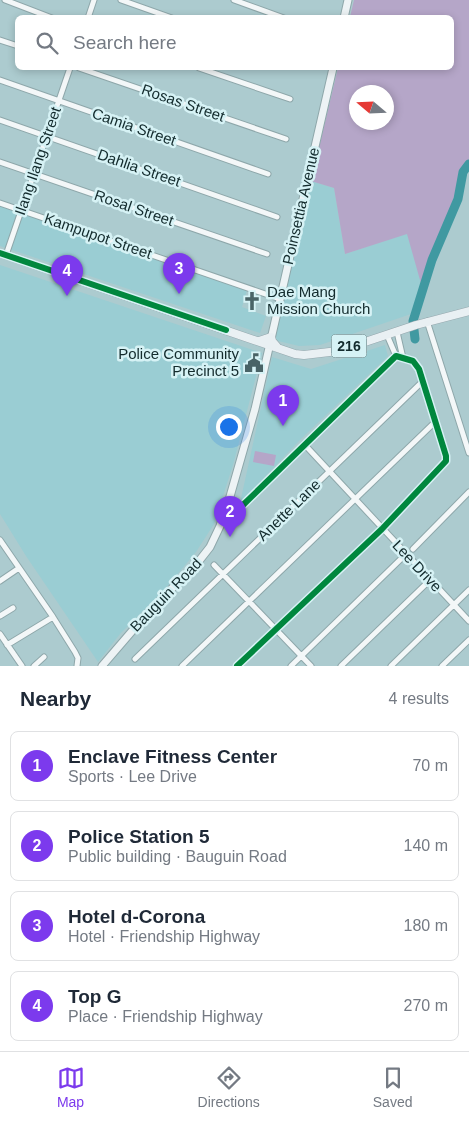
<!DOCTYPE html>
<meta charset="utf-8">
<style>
:root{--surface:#fff;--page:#f6f6f7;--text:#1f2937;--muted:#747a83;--line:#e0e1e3;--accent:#7c3aed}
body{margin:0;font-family:Arial,sans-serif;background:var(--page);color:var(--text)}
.compass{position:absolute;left:349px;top:85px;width:45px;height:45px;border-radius:50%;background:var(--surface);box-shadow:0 2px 8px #0003;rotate:289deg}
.you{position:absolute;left:228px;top:426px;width:18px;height:18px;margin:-12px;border:4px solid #fff;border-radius:50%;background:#1a73e8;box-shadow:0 0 0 8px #1a73e833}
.badge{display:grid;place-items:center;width:32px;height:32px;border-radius:50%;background:var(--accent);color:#fff;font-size:16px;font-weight:700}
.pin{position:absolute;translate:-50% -41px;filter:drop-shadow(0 1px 2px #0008)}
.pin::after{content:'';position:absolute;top:26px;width:18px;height:15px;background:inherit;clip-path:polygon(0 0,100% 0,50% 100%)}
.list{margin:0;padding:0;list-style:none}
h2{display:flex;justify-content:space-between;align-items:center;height:65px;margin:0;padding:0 20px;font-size:21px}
h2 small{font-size:16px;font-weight:400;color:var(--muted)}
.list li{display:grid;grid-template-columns:32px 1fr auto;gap:15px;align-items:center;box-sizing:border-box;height:70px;margin:0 10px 10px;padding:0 10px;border:1px solid var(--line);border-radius:8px}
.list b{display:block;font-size:19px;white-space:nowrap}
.list p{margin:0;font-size:16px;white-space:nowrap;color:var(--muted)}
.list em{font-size:16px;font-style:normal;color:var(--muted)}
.icon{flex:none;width:28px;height:28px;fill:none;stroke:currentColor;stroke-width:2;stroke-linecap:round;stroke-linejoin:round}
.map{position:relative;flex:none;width:469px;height:666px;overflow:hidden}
.search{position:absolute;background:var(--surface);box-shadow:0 2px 8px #0003;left:15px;right:15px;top:15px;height:55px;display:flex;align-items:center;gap:12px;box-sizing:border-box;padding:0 18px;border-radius:8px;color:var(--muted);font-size:19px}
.sheet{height:385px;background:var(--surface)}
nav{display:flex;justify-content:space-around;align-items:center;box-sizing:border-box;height:70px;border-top:1px solid var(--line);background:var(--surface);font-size:14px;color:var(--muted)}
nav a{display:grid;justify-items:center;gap:2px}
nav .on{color:var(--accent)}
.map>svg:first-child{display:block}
.built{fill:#9acdd3}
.green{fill:#b5a6c8;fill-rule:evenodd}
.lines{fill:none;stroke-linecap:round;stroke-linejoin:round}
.river{stroke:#4099a1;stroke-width:9}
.street-casing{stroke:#8ea7aa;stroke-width:7}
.secondary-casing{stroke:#8ea7aa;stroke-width:9}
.primary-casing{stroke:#96a8ae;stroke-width:9}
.street{stroke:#f3f7f8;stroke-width:5}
.secondary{stroke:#edf3f5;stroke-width:7}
.primary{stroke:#e9f0f3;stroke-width:8}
.cycleway-casing{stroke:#d6f2f5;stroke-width:9}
.cycleway{stroke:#00873e;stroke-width:6}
.labels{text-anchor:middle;stroke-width:5;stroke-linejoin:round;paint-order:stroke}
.shield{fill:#d6f2f5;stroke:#4e6769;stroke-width:1}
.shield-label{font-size:14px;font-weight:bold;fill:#132b2d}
.street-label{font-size:15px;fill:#132b2d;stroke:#d6f2f5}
.poi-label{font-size:15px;fill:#132b2d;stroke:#d6f2f5;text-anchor:start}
</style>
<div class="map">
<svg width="469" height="666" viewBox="0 0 469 666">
<rect width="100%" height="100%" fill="#accbcf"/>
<!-- built -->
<path class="built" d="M311,181L334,188L345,254L408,233L422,287L414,313L320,345L299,346L274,340Z
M0,204L247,290L242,307L266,316L260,333L0,246Z
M0,265L262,353L233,465L214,524L196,552L167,587L120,634L98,662L26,556L0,514Z
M385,345L388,356L301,439L240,503L272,357L311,369Z"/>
<!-- green -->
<path class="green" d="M354,0H469V163L460,181L422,287L407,234L345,254L334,188L311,181L338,68H452V18L350,17ZM356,92H386V122H356Z
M255,451L276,455L274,466L253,462Z"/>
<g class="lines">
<!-- river -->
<path class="river" d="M415,339L413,321L432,260L458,199L463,172L469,164"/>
<!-- street casing -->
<g class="street-casing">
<path id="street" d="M5,0L52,18
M121,0L172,18
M234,0L284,18
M88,18L94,0
M0,40L18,46
M79,68L286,139
M199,68L290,99
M0,80L268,174
M0,120L277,217
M0,162L267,254
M0,203L280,299
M6,255L70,68
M427,321L469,453
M397,332L403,358
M387,335L396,356
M304,444L469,621
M0,540L53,617L75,652L78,658L77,666
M413,549L469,492
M214,565L311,666
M0,581L19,568
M0,616L13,608
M0,634L22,666
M7,645L53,617
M135,659L422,382
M34,666L44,657
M182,666L435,422
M237,666L382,529L446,461V456L419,369L413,361L396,356L243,505
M291,666L406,554
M341,666L430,580
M391,666L469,590
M442,666L469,640"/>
</g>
<!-- secondary casing -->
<g class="secondary-casing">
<path id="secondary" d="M344,18L348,0
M102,666L145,616L199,561L210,547L220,526L229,500L255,409L333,68"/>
</g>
<!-- primary casing -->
<g class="primary-casing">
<path id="primary" d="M0,253L295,354L304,355L338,351L416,325L469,311
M259,341L271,337L272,341L278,348"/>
</g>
<!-- street -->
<use href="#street" class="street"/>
<!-- secondary -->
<use href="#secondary" class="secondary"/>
<!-- primary -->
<use href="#primary" class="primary"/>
<!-- cycleway casing -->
<g class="cycleway-casing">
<path id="cycleway" d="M0,253L226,330
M237,666L382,529L446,461V456L419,369L413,361L396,356L243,505"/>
</g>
<!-- cycleway -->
<use href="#cycleway" class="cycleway"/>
</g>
<!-- icons -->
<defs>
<g id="church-bare" transform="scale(1.5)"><path d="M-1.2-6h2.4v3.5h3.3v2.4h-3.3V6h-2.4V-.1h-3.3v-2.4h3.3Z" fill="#496366" stroke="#d6f2f5" stroke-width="2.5" paint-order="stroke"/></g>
<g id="civic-bare" transform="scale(1.5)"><path d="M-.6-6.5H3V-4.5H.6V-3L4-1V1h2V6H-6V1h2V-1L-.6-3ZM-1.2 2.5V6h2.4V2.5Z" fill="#496366" stroke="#d6f2f5" stroke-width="2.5" paint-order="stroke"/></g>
</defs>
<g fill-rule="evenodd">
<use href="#church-bare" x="252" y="301"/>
<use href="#civic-bare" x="254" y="363"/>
</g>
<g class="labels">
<!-- shield labels -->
<rect class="shield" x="331.5" y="334.5" width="35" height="23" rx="4"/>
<g class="shield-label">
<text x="349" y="351">216</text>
</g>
<!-- street labels -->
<g class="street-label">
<text transform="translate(183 103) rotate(19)" y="5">Rosas Street</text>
<text transform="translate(134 127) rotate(19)" y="5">Camia Street</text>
<text transform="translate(38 161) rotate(-71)" y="5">Ilang Ilang Street</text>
<text transform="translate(139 168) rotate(19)" y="5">Dahlia Street</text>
<text transform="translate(301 206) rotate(-77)" y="5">Poinsettia Avenue</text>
<text transform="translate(134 208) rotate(19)" y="5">Rosal Street</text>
<text transform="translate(98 236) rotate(19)" y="5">Kampupot Street</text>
<text transform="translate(289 510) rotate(-44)" y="5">Anette Lane</text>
<text transform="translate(417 566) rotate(47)" y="5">Lee Drive</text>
<text transform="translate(166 595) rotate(-46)" y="5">Bauguin Road</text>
</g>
<!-- poi labels -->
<g class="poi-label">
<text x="267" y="297">Dae Mang<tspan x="267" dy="17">Mission Church</tspan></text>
<text x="239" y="359" text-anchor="end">Police Community<tspan x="239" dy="17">Precinct 5</tspan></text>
</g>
</g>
</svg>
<svg class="compass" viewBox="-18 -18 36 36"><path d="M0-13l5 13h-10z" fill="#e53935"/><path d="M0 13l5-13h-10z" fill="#747a83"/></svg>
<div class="you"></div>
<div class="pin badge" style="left:283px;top:426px">1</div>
<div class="pin badge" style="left:230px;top:537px">2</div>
<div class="pin badge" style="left:179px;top:294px">3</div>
<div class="pin badge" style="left:67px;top:296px">4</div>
<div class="search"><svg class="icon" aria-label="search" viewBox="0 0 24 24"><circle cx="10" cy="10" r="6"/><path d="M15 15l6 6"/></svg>Search here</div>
</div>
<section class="sheet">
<h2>Nearby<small>4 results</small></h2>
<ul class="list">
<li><span class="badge">1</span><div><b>Enclave Fitness Center</b><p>Sports · Lee Drive</p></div><em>70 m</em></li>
<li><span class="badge">2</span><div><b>Police Station 5</b><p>Public building · Bauguin Road</p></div><em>140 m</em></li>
<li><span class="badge">3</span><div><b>Hotel d-Corona</b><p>Hotel · Friendship Highway</p></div><em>180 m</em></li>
<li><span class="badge">4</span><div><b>Top G</b><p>Place · Friendship Highway</p></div><em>270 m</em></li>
</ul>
</section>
<nav>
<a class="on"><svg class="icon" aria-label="map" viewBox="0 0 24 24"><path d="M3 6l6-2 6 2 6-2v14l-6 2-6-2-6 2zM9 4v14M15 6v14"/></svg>Map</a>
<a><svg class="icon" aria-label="directions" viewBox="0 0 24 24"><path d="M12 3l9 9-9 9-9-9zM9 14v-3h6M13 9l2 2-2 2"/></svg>Directions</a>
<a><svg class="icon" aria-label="saved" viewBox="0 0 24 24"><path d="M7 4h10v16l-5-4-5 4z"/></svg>Saved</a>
</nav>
